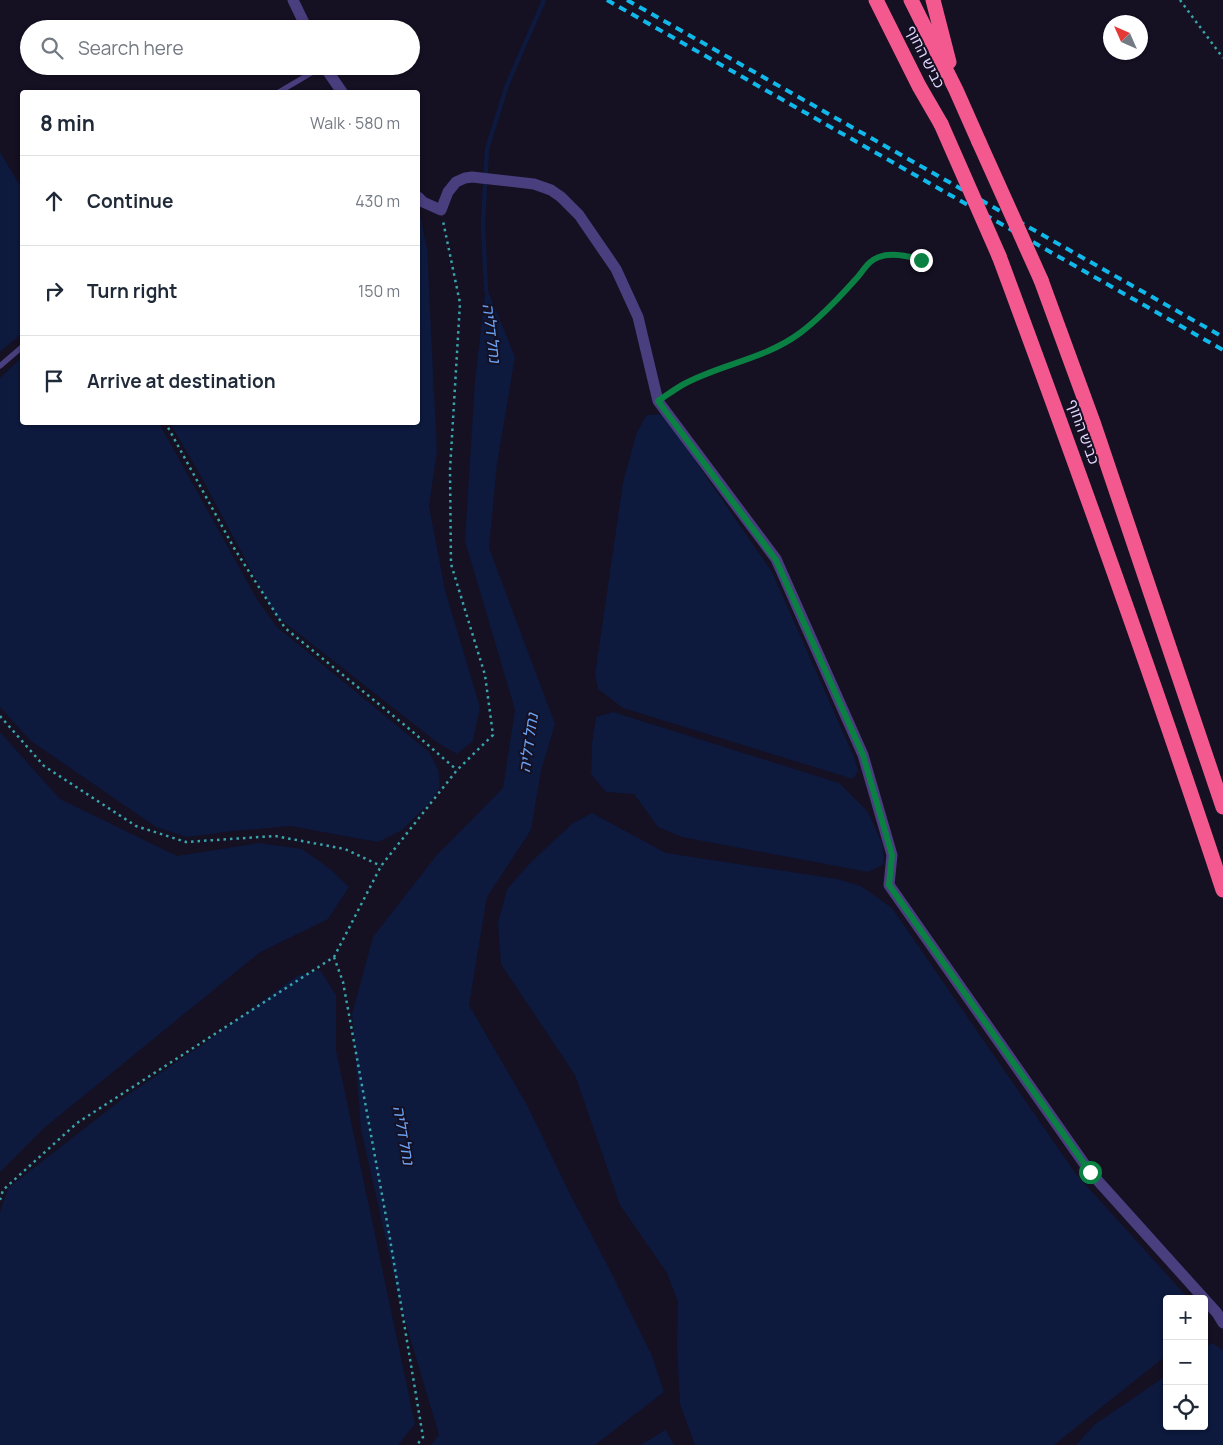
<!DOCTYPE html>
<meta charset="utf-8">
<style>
:root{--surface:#fff;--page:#f6f6f7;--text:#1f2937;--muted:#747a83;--line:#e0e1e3}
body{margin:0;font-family:Manrope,"Noto Sans Hebrew",sans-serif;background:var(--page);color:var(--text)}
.controls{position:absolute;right:15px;bottom:15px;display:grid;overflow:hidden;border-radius:5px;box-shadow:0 1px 4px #0004}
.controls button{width:45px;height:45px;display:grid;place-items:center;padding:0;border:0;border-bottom:1px solid var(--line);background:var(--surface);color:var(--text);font:25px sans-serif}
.compass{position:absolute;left:1103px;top:15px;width:45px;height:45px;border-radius:50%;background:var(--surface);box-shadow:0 1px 4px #0004;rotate:315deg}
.stop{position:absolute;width:15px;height:15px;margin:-11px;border:4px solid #0b8043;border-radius:50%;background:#fff}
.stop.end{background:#0b8043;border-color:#fff;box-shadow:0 1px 5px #0008}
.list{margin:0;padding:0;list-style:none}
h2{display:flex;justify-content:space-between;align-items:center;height:65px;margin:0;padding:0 20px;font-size:21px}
h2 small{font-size:16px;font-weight:400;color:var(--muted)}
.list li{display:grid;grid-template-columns:32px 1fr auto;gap:15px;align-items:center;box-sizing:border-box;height:90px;padding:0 20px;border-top:1px solid var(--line)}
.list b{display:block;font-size:19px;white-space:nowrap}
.list em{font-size:16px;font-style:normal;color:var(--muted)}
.icon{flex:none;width:28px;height:28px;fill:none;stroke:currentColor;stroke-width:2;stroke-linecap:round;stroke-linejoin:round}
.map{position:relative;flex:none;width:1223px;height:1445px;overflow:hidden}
.search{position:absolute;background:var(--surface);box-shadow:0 1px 4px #0004;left:20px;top:20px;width:400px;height:55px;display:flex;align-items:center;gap:12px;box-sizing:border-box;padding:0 18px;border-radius:28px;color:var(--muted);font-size:19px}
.panel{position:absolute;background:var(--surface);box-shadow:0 1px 4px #0004;left:20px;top:90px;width:400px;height:335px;border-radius:5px}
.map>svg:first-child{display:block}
.water{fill:#0d193d}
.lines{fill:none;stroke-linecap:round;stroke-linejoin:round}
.stream{stroke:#0d193d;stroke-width:4.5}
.path{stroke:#38a4ac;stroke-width:2.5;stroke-dasharray:2.5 4;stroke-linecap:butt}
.lane{stroke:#493e7e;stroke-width:5.5}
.street{stroke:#493e7e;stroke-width:11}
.highway{stroke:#f3588e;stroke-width:15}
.rail{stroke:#11b9eb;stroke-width:4;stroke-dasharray:8 6;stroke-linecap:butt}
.highway-bridge{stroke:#f3588e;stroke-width:15}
.route{stroke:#0b8043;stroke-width:6}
.labels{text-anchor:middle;stroke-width:4;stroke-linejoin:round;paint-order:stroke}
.street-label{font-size:15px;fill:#ded4fc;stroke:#151022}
.water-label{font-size:16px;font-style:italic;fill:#6aa2f4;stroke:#151022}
</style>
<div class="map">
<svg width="1223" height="1445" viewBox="0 0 1223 1445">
<rect width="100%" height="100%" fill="#151022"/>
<!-- water -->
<path class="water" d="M0,152L22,189V333L0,352Z
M418,214L421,219L427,248L437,451L429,506L445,590L480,707L473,741L457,754L438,743L275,615L198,471L170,423L418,422Z
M486,286L515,357L497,464L489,548L555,724L541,771L531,830L487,897L469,1005L528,1107L569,1192L610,1270L652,1356L664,1392L595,1445H431L439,1435L401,1307L361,1129L352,1014L373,937L436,856L503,788L515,710L465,541L475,381Z
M22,357V422L159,423L258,601L277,627L429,752L438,769L440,787L430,802L402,830L378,842L290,826L234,831L187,837L156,827L31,741L0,707V378Z
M663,414L772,572L854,757L858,771L853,779L623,708L598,689L595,675L623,482L637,432L647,415Z
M613,712L839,783L868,812L882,843L884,864L868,872L682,837L658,827L634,794L606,792L591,774L592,743L596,717Z
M0,732L60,799L177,856L259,843L302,849L330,869L349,887L328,919L259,953L43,1129L0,1172Z
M592,813L666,853L837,879L861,886L892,908L1076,1174L1189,1299H1167V1355L1054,1445H695L680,1404L677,1347L678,1302L667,1273L620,1205L575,1075L501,964L498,923L507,889L531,862L573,823Z
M320,970L336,995V1050L415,1424L398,1445H0V1212L8,1188L126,1096L202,1045L297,976Z
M1212,1343L1223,1350V1445H1076L1094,1425L1167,1375V1426H1204V1349Z
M665,1429L674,1445H641L665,1430Z"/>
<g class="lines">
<!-- stream -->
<path class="stream" d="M486,290L483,224L487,149L507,85L544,0"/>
<!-- path -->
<path class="path" d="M1180,0L1223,58
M668,394C707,365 760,363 800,333C820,318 838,299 855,280C863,272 867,261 879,257C892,252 908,256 921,260
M165,422L234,548L285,628L407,727L457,770
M0,716L44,766L136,826L186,842L275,836L345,849L381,866
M334,957L343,982L389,1233L423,1437L417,1445
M0,1200L3,1190L77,1123L334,957L381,866L457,770L493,735L485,675L451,564L450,470L460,303L443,221"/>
<!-- lane -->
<path class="lane" d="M279,92L323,66
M0,366L22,347"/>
<!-- street -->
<path class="street" d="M293,0L307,29
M324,66L342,92
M418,197L423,202L441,210L448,192L456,182L465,178L472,177L534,184L551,190L561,197L579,215L616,269L638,317L658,401L776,559L863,755L892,855L889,885L1090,1172L1217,1313L1223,1323"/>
<!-- highway -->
<path class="highway" d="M876,0L919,86L941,124
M911,0L956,90L979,142
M933,0L949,62
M999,256C1077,466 1153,677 1223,890
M1041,280L1093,422L1223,807"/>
<!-- rail -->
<path class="rail" d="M607,0L1223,350
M627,0L1223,337"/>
<!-- highway-bridge -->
<path class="highway-bridge" d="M941,124L999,256
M979,142L1041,280"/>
</g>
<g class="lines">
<!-- route -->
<path class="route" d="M921,260C908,256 892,252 879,257C867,261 863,272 855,280C838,299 820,318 800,333C765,359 721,364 684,384C675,389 667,395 658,401L776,560L863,755L892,855L889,885L1090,1172"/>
</g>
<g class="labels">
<!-- street labels -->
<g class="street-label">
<text transform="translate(925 57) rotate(63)" y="5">כביש החוף</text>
<text transform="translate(1083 432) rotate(70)" y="5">כביש החוף</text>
</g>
<!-- water labels -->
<g class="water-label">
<text transform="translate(492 333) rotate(83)" y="6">נחל דליה</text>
<text transform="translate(528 743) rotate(-82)" y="6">נחל דליה</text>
<text transform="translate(404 1135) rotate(80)" y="6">נחל דליה</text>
</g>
</g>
</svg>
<div class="controls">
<button>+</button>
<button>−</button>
<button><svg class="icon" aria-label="locate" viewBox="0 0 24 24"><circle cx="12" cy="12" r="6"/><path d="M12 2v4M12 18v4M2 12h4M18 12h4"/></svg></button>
</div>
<svg class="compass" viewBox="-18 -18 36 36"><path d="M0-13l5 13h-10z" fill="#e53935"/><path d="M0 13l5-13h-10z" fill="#747a83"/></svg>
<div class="stop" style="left:1090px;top:1172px"></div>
<div class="stop end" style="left:921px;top:260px"></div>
<div class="search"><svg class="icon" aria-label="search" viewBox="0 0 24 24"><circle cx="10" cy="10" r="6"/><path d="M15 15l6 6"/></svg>Search here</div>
<section class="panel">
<h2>8 min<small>Walk · 580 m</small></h2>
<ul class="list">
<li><svg class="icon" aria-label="ahead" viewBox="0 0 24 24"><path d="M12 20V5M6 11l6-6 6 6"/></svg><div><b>Continue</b></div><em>430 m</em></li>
<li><svg class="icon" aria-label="right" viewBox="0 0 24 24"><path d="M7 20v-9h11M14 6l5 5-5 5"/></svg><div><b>Turn right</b></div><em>150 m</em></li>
<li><svg class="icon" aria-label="arrive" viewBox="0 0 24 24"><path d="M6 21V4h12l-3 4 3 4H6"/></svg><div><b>Arrive at destination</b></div></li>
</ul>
</section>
</div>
